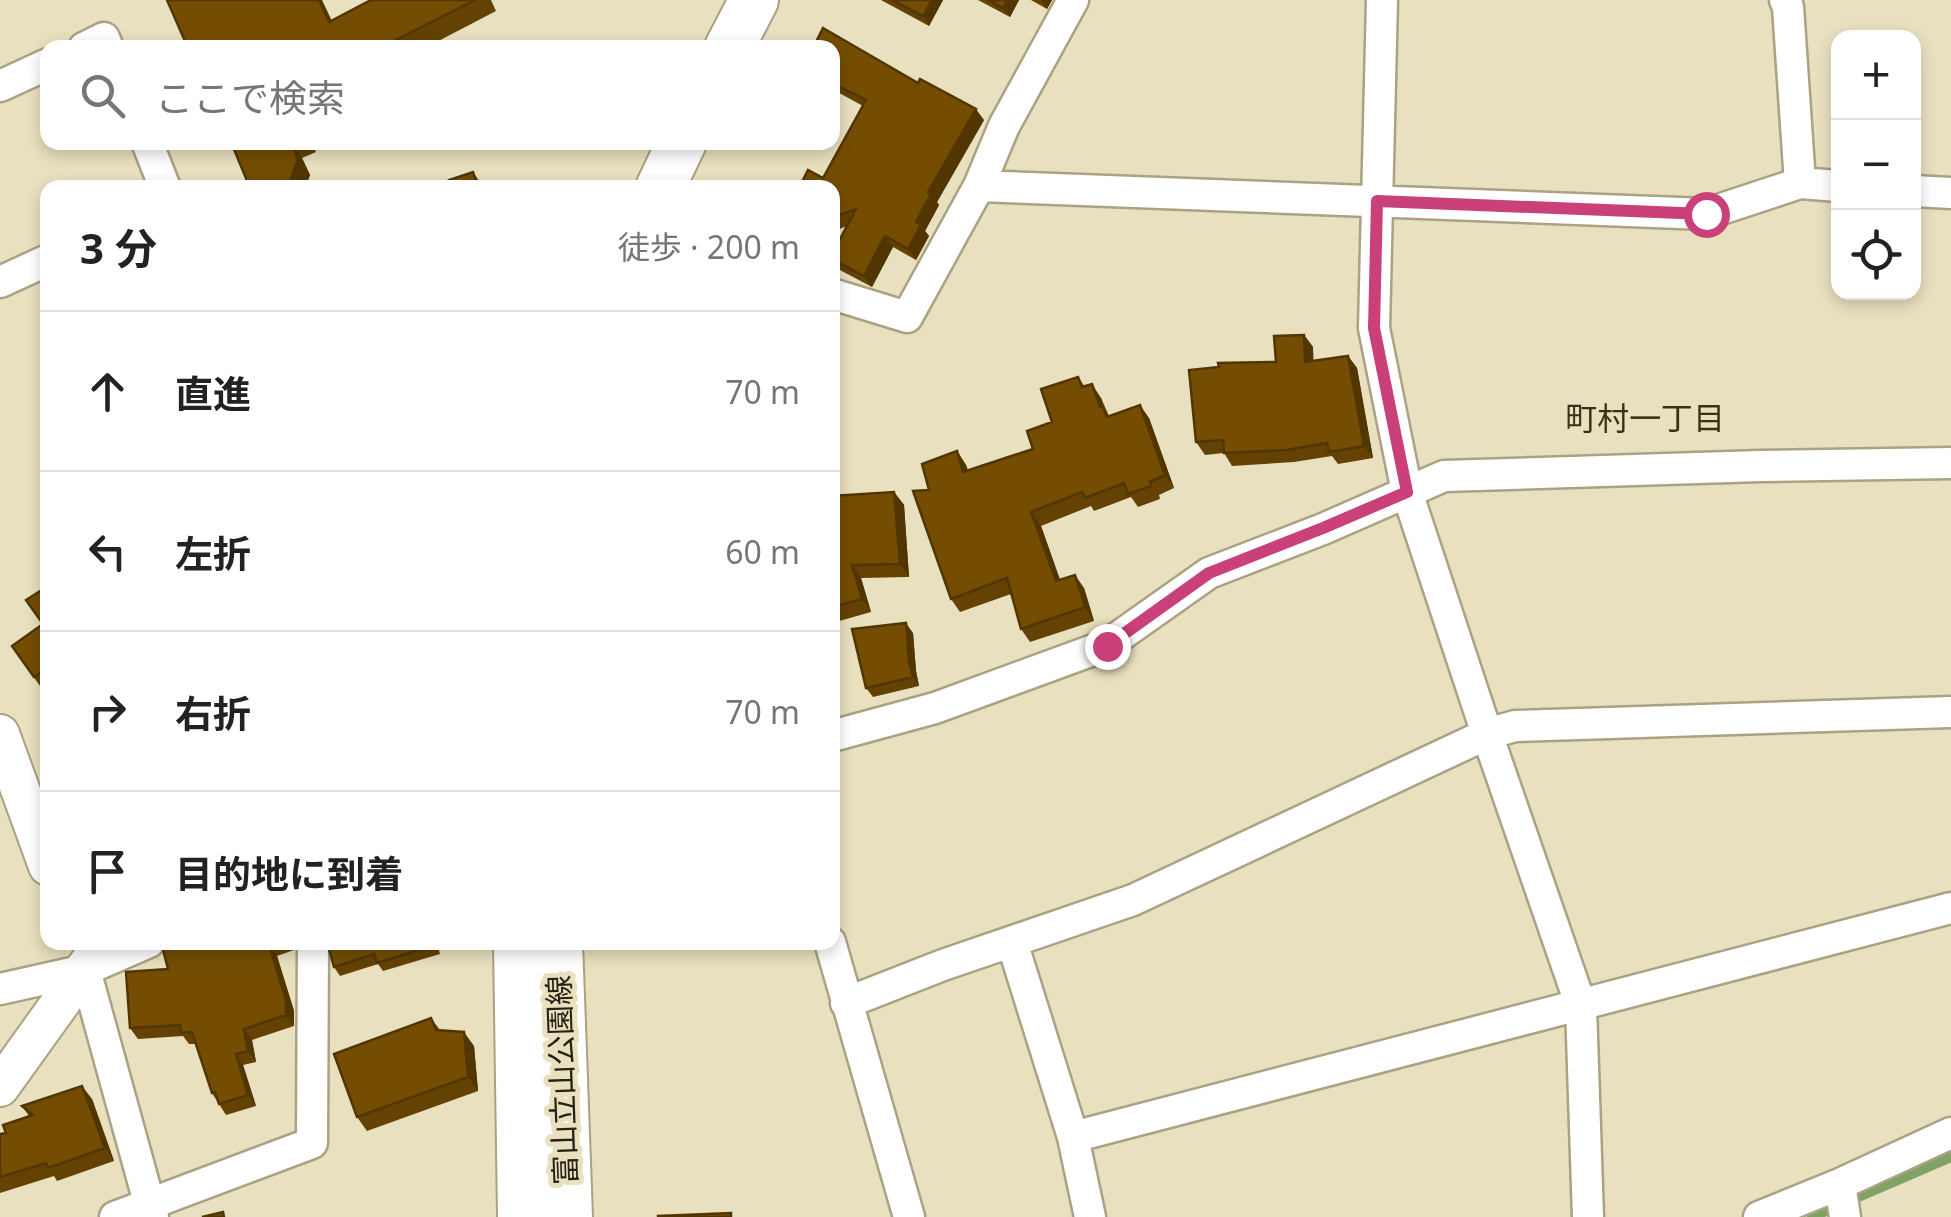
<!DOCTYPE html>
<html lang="ja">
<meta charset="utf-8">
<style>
:root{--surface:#fff;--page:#f6f6f6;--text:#222;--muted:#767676;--line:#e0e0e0}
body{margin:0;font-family:"Noto Sans","Noto Sans JP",sans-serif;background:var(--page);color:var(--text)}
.controls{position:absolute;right:30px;top:30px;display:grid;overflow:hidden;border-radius:20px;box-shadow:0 5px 15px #0003}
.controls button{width:90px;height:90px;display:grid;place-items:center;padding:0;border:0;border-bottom:2px solid var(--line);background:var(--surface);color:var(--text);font:50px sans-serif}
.stop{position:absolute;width:30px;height:30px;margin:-22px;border:8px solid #ca417a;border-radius:50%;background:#fff}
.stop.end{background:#ca417a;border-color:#fff;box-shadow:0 2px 10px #0008}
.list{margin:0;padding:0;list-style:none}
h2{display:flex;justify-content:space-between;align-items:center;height:130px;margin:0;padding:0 40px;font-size:42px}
h2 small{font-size:32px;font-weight:400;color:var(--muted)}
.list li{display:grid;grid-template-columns:65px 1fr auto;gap:30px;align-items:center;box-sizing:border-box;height:160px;padding:0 40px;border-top:2px solid var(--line)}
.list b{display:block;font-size:38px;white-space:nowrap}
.list em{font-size:32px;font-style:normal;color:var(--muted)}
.icon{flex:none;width:55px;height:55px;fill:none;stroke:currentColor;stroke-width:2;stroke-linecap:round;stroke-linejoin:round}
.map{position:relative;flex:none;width:1951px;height:1217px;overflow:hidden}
.search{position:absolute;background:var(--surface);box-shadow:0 5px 15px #0003;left:40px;top:40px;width:800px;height:110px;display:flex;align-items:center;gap:25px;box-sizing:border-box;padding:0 35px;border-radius:20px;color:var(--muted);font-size:38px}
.panel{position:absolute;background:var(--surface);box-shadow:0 5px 15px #0003;left:40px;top:180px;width:800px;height:770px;border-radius:20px}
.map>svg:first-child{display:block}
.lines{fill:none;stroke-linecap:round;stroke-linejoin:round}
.stream{stroke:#80a265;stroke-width:10}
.minor-casing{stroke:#aaa283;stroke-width:35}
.tertiary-casing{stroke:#aaa283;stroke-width:42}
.primary-casing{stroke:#aaa283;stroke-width:52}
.minor{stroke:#fff;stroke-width:30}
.tertiary{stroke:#fff;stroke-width:38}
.primary{stroke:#fff;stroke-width:48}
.wall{fill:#644203}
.shaded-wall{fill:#513602}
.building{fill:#744d03;stroke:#513602;stroke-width:2.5}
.route{stroke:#ca417a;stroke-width:12}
.labels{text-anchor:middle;stroke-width:10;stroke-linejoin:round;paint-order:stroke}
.street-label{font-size:30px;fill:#242115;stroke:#e9e0bf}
.neighbourhood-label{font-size:32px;fill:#3a3217;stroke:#e9e0bf}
</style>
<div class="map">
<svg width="1951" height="1217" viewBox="0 0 1951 1217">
<rect width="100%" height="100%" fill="#e9e0bf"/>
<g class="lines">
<!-- stream -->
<path class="stream" d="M1812,1217L1951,1157"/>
<!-- minor casing -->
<g class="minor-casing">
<path id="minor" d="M1382,0L1374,328L1407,492L1487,734L1581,1006L1588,1217
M1785,0L1788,7L1800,183
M84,48L104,38L108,48
M0,86L48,64
M147,142L165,188
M979,186L1706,214L1800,183L1838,186
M1914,191L1951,193
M0,282L48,260
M832,294L907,317L979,186L1004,126L1073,0
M832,736L935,708L1107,645L1209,573L1323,529L1444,476L1760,466L1951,463
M830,942L909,1217
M1012,942L1073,1137L1090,1217
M85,970L153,1217
M0,989L85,970L149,942
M846,1003L943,965L1133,900L1487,734L1515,726L1951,712
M1073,1137L1951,908
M1840,1184L1845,1217
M115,1217L312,1143L313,942
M1759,1217L1840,1184L1951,1133"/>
</g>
<!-- tertiary casing -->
<g class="tertiary-casing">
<path id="tertiary" d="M0,734L48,866
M0,1087L104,942"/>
</g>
<!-- primary casing -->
<g class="primary-casing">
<path id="primary" d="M729,48L754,0
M660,188L682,142
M518,942L522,1217
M558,942L568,1217"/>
</g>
<!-- minor -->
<use href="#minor" class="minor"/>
<!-- tertiary -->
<use href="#tertiary" class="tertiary"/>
<!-- primary -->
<use href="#primary" class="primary"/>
</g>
<!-- wall -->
<path class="wall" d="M371,0H491L496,11L425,48H188L332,21Z
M881,0H943L929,26Z
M978,0H1019L1010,17Z
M1031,0H1052L1047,9Z
M832,48L984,120L937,202L939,205L925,231L929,236L916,260L893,247L872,287L838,269L832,261L847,226L832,232V188L863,106L832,89Z
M231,142H311L316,152L302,158L310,175L305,188H250Z
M1304,335L1313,347V361L1348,356L1357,368L1373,458L1338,464L1332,456L1294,462L1232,466L1224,453L1205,455L1196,442Z
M1078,377L1085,387L1101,398L1109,416L1149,418L1174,488L1159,495L1160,499L1138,507L1131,497L1094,511L1091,506L1041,526L1060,580L1084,588L1094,621L1030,642L1021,629L1011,594L960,612L951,599L929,490L957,451L966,465L968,471L1033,449L1052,422Z
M894,492L904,505L909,577L861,578L871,612L832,623V496Z
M48,586V680L40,686L12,646L43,624Z
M913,633L916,671L919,686L873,697L866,688Z
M161,942H294V950L277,956L294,1011V1026L252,1040L256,1062L243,1065L256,1106L226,1115L212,1093L195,1044H189L183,1036L138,1039L130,1028L168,969Z
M327,942H437L440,954L383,971L378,964L340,976L334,967Z
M431,1018L440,1030L474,1046L478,1091L367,1131L357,1117Z
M92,1099L114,1161L57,1181L54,1176L0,1193V1134L6,1133L29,1116L22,1106Z"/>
<!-- shaded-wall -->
<path class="shaded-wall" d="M319,0H322L340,38L329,22Z
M932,0H943L929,26L923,16Z
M1008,0H1019L1010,17L1003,8Z
M1041,0H1052L1047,9Z
M976,109L984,120L937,202L939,205L925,231L929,236L916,260L908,249L916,222L928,192Z
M291,142L302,158L310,175L305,188H288Z
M473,172L482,185L483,188H478Z
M885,236L893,247L872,287L864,276Z
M1304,335L1313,347L1314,375L1305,362Z
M1348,356L1357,368L1373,458L1364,446Z
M1092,384L1101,398L1106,413L1112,421L1100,407Z
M1140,405L1149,418L1174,488L1165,475Z
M957,451L966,465L973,486L963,472Z
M894,492L904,505L909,577L900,564Z
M1031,512L1041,526L1065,594L1056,581Z
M852,565L861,578L871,612L862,599Z
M1075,575L1084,588L1094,621L1085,607Z
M906,623L913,633L916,671L919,686L913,677L909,662Z
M269,945L277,956L294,1011V1026L286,1015Z
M244,1029L252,1040L256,1062L248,1051Z
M464,1032L474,1046L478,1091L468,1077Z
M236,1054L243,1065L256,1106L248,1095Z
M82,1086L92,1099L114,1161L105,1148Z"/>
<!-- building -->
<path class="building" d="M167,0H319L329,22L371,0H475L384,46L385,48H188Z
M892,0H932L923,16Z
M989,0H1008L1003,8Z
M823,28L918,83L920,79L976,109L928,192L931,194L916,222L921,225L908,249L885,236L864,276L832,259V254L856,209L832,218V188H799L808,170L823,178L866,100L832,83V48H813Z
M231,142H291L298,159L288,188H250Z
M473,172L478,188H451L449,180Z
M1304,335L1305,362L1348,356L1364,446L1329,452L1327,443L1286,450L1224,453L1223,440L1196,442L1189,370L1219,367L1218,363L1276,362L1274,336Z
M1078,377L1082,387L1092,384L1100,407H1103L1107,417L1140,405L1165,475L1150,482L1151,486L1128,494L1124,483L1085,498L1082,492L1031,512L1056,581L1075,575L1085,607L1021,629L1007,578L951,599L913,491L929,490L922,464L957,451L963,472L1033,449L1027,431L1052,422L1041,389Z
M894,492L900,564L852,565L862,599L832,607V496Z
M48,586V668L34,677L12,646L43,624L26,600Z
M906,623L909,662L913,677L866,688L852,629Z
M161,942H276L269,945L286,1000V1015L244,1029L248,1051L236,1054L248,1095L219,1104L215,1092L212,1093L192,1032L181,1033L180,1025L130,1028L126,972L168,969Z
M327,942H434V945L377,963L374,954L334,967Z
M431,1018L436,1030L464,1032L468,1077L357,1117L334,1054Z
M82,1086L105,1148L48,1168L46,1163L0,1177V1134L6,1133L3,1125L33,1115L22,1106Z
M223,1212L224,1217H202Z
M731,1213V1217H658V1216Z"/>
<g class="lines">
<!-- route -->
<path class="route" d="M1107,646L1209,573L1323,528L1407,492L1374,328L1377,201L1706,214"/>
</g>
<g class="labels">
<!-- street labels -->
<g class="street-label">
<text transform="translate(563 1080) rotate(-92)" y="10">富山立山公園線</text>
</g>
<!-- neighbourhood labels -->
<g class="neighbourhood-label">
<text x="1645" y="430">町村一丁目</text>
</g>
</g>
</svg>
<div class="controls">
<button>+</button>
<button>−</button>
<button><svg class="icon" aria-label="locate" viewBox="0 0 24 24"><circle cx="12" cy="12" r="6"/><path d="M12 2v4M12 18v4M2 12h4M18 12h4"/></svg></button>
</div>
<div class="stop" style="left:1706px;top:214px"></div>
<div class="stop end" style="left:1107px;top:646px"></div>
<div class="search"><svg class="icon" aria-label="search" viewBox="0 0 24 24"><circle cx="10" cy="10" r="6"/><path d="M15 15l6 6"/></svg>ここで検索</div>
<section class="panel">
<h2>3 分<small>徒歩 · 200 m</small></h2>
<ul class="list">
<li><svg class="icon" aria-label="ahead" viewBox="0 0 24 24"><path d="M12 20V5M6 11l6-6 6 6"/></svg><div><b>直進</b></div><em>70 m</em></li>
<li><svg class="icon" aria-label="left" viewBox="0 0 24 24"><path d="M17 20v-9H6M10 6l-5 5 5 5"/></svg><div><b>左折</b></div><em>60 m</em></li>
<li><svg class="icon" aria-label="right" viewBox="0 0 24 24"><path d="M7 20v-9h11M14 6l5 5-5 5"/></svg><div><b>右折</b></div><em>70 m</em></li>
<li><svg class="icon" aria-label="arrive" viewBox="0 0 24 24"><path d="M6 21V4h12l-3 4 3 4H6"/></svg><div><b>目的地に到着</b></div></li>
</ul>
</section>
</div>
